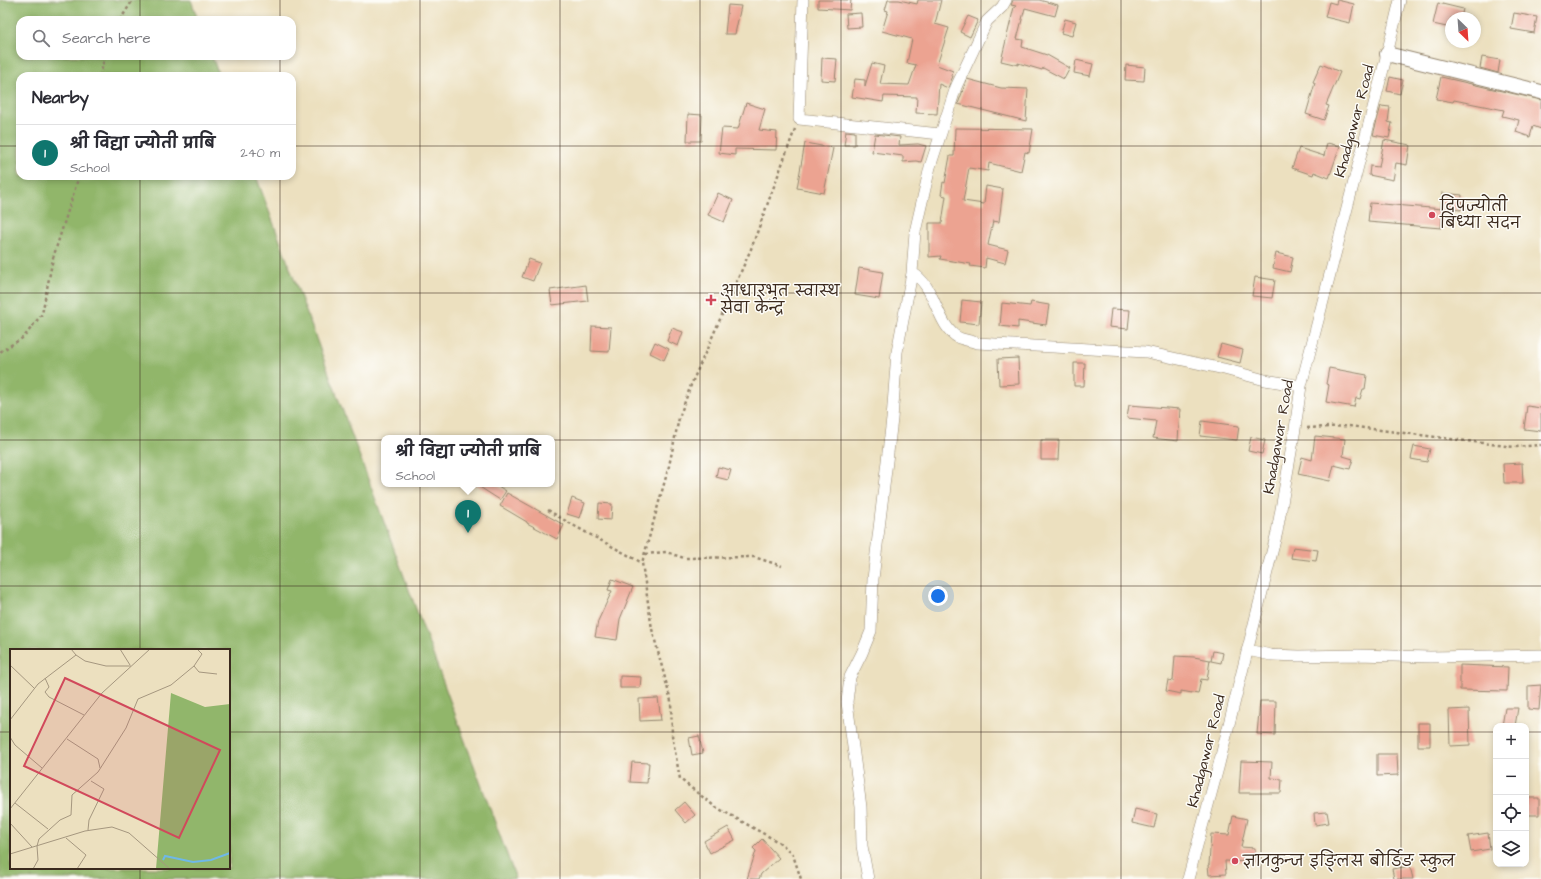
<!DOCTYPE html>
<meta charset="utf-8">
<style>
:root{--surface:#fff;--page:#f2f2f3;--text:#2b2b33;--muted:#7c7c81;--line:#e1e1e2;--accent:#0f766e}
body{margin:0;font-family:"Architects Daughter","Playpen Sans Deva",sans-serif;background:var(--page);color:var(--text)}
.controls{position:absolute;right:12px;bottom:12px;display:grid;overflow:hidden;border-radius:8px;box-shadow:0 2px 6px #0003}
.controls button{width:36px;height:36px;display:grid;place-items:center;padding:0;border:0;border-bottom:1px solid var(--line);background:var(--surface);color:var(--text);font:20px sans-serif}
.compass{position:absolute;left:1445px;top:12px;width:36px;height:36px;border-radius:50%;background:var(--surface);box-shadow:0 2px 6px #0003;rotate:155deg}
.you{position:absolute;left:938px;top:596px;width:14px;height:14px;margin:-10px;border:3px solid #fff;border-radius:50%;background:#1a73e8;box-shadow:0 0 0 6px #1a73e833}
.badge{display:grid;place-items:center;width:26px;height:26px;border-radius:50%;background:var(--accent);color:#fff;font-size:13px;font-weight:700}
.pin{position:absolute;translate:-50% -33px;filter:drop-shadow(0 1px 2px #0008)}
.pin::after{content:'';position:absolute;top:21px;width:14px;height:12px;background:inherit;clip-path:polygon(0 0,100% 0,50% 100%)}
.popup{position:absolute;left:381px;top:435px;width:174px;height:52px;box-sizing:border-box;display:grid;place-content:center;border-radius:8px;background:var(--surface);filter:drop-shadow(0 1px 3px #0005);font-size:13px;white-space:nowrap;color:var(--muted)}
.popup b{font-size:15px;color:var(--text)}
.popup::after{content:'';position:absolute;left:50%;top:100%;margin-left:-8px;border:8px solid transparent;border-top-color:var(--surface)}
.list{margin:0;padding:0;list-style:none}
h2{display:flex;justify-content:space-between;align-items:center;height:52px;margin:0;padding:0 16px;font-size:17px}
h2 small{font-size:13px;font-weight:400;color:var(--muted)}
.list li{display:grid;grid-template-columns:26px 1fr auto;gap:12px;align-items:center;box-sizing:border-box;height:56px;padding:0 16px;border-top:1px solid var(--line)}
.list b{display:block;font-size:15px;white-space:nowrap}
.list p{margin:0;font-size:13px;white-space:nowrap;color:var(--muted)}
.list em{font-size:13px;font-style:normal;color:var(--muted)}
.icon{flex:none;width:22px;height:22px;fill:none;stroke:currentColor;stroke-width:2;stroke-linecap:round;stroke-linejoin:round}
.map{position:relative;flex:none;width:1541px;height:879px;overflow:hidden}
.search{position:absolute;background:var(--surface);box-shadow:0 2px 6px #0003;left:16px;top:16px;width:280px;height:44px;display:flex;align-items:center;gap:10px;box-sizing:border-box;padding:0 14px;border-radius:12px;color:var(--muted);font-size:15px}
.panel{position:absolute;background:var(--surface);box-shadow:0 2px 6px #0003;left:16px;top:72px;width:280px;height:108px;border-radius:12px}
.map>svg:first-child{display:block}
.forest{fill:#91b66b;stroke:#667044;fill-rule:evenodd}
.building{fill:#eca391}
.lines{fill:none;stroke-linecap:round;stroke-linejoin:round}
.minor-casing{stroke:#94856e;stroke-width:12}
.tertiary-casing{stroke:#94856e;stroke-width:16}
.path{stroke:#94856e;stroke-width:2.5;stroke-dasharray:3 3;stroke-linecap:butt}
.minor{stroke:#fff;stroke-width:11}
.tertiary{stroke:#fff;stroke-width:14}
.grid{fill:none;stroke:#3b2a1e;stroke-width:1;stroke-opacity:0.55}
.poi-dot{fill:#d1495b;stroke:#fdfcf7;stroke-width:1.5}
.labels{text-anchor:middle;stroke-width:3;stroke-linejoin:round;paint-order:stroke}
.street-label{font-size:15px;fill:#3b2a1e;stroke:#fdfcf7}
.poi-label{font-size:15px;fill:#3b2a1e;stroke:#fdfcf7;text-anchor:start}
.inset-river{fill:none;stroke:#6fb8e7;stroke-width:2}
.inset-road{fill:none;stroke:#a5977f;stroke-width:1}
.view{fill:#d1495b;fill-opacity:0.15;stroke:#d1495b;stroke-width:2}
.inset-edge{fill:none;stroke:#3b2a1e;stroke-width:2}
</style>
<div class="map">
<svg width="1541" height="879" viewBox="0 0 1541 879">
<rect width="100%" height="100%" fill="#fdfcf7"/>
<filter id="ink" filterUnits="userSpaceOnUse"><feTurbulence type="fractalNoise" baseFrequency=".025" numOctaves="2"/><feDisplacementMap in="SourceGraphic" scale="8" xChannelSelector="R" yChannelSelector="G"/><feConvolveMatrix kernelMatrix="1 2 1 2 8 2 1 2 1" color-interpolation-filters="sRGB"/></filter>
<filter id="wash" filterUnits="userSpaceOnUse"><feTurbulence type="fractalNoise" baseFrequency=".012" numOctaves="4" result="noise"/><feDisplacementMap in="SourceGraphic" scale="16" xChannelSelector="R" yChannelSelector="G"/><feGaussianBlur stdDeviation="0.9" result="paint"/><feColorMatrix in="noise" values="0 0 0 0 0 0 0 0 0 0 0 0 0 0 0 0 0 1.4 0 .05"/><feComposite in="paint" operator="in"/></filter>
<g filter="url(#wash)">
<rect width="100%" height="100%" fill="#ece0bf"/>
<!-- forest -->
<path class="forest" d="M0,0H191L198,20H20V56H212L219,76H20V176H256L516,879H0ZM11,650H229V868H11Z"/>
<g id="blocks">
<!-- building -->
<path class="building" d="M818,0H851L850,10L818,8Z
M888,0H899L917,4L918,0H941L935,24L949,28L937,65L953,71L951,76H953L948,88L939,84L937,114L916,113L917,97L884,96L883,102L852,97L855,79L865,80V86L872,63L884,66L880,84L909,85L916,65L907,63L912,39L882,31L888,11L885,10Z
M1013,0H1039L1058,5L1055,16L1025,8L1017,39L1023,40L1022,47L1047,55L1070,68L1064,79L1043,68L1042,70L1018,63V65L1001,61L1014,7L1015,8L1016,6L1011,5Z
M1337,0L1354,4L1350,23L1325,17L1329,2L1336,4Z
M1438,3L1463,9L1461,18H1451V28L1433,24Z
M728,5L741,6L735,34H725Z
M861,13L862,27L847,28L846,14Z
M1514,13L1537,17L1534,33L1511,29Z
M968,16L978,20L970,37L960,32Z
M1065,19L1076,22L1072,36L1061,33Z
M1482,57L1500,60L1498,73L1480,68Z
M822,58L837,59L835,81L821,80Z
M1076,60L1093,64L1090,76L1074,73Z
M1321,64L1340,72L1326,105L1329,106L1324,120L1306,114L1315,83L1313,82Z
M1126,65L1145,67L1144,81L1125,80Z
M1390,77L1403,80L1400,94L1387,91Z
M1441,77L1541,100V129L1533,126L1530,137L1516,132L1519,120L1502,116L1504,110L1454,100L1453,102L1436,99Z
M967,79L1001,88L1028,89L1026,121L958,104Z
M746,103L765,109L759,130L777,132L776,150L735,149V155L719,153L722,128L738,129Z
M1381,106L1390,107L1388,122L1392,123L1389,138L1373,135Z
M688,114L702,115L701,141H687Z
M955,128L1033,129L1029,153L1025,152L1021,171L989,163L988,171L969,168L963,201L984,204L986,186L1003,189L999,222L993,221L988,245L1008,250L1005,263L986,258L985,268L970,266L971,264L940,259L941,256L929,257V223H942L946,196L941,195L943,182L945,183L950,156H954Z
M846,131L855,132V145H844Z
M875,134L900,137L899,145L918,144L926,146L921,162L916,161L903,162V156L872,152Z
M1384,140L1410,145L1407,165L1396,163L1393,180L1369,175L1370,166L1379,167Z
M805,143L833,148L824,193L797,188Z
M1327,143L1340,146L1329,178L1314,172L1313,175L1292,168L1299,148L1324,156Z
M718,193L733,200L724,222L708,215Z
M1442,193L1462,195L1461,210L1441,208Z
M1370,203L1443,209L1441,228L1368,222Z
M1276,253L1293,257L1290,272L1273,268Z
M529,259L540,263L533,281L522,277Z
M859,268L883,272L879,299L855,295Z
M1255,277L1275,280L1272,298L1252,296Z
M586,285L588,301L552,305L550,290Z
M962,300L981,302L979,324L960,322Z
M1031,302L1049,305L1046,325L1018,321V328L1000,326L1002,303L1030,306Z
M1111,309L1130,310L1128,329L1109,327Z
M592,326L611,327L609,352L591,351Z
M672,328L683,332L678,346L667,341Z
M655,342L669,349L664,360L650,353Z
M1221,344L1243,350L1240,363L1217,357Z
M1018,358L1019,384L999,385L998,359Z
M1074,363H1085L1084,386H1074Z
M1329,368L1367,375L1365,389H1363L1360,399L1356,398L1354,407L1326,402L1329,385L1326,384Z
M1129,405L1180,409L1178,441L1153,438L1156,421L1127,418Z
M1527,406L1541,408V431L1524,429Z
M1202,421L1239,426L1237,440L1200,436Z
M1315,436L1345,439L1343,456L1353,459L1350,469L1334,465L1330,481L1298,474L1302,457L1312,460Z
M1251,437L1265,440L1262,454L1248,451Z
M1041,440H1059L1058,460H1041Z
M1414,446L1430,449L1427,462L1411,459Z
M1522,463L1523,483H1504L1503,464Z
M718,467L731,470L728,480L716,477Z
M475,484H495L506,491L500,500Z
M507,493L564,525L557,539L527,523V522L500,506Z
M572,498L585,503L580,518L567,514Z
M599,503L612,504L611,520L598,519Z
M1293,547L1318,550L1316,561L1291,558Z
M612,579L633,587L620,619L617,640L595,637L598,621L612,591L608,590Z
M1213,651L1223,653L1221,663L1211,661Z
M1175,656L1194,657L1210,660L1207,680L1201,679L1198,694L1181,691V694L1166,691L1168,680L1173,681Z
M1460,665L1508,667L1507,691L1460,690Z
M620,676L641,677L640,688H620Z
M1541,685L1539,710L1528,709V686Z
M658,698L661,720L640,721L639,699Z
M1260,701H1276L1275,735L1257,734Z
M1505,708H1518L1515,726H1502Z
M1469,709L1470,745L1450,746L1449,710Z
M1418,723H1430V746H1418Z
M699,736L703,753L692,755L689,738Z
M1377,754H1397L1398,775L1377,776Z
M1241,761L1272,762L1271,778L1282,779L1281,793H1239Z
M632,762L649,763L647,783L630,782Z
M1526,798H1539V815H1526Z
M684,802L695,815L686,823L675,810Z
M1135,809L1157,814L1154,828L1132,823Z
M1327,812L1329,823L1315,825L1314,813Z
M1233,816L1247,819L1241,847L1255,848V862L1225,861L1226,874L1209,875L1208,865H1209L1211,834L1229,835Z
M728,827L735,840L710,853L704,841Z
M1488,833L1490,849L1471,852L1468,836Z
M762,839L779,858L761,874L759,879H747L756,851L753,848Z
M1410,866L1413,879H1394L1392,869Z"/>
</g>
</g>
<g filter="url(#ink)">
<use href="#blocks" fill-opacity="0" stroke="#94856e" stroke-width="1"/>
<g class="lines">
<!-- minor casing -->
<g class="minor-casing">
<path id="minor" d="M803,0L799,119L940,134
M912,273C936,285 936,326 959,338C965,340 972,341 977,343L1146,352L1224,369L1265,380L1301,386
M1247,650L1271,655L1299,656L1358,655L1430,657L1541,655
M868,879L862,846L861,807L847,702L850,677L862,653L871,631L873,579L892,419L897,352L912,273L915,232L930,167L956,87L987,21L1002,7L1006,0
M1188,879L1218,768L1277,532L1295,429L1301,386L1387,54L1400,0"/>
</g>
<!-- tertiary casing -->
<g class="tertiary-casing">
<path id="tertiary" d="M1387,54L1541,92"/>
</g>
<!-- path -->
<path class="path" d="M120,20L133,0
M100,76L105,56
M795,129L751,249L691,385L679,418L669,466L642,563L652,629L671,701L672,735L680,779L714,806L782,844L793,855L801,879
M0,352L24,337L42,314L53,258L79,176
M1307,428L1349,426L1514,447L1541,445
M548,510C579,530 611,545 642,563
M645,554L666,552L684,558L754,557L782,566"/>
<!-- minor -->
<use href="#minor" class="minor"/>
<!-- tertiary -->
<use href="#tertiary" class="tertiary"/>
</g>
</g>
<!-- grid -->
<path class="grid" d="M140,0V20M280,0V20M420,0V879M560,0V879M700,0V879M841,0V879M981,0V879M1121,0V879M1261,0V879M1401,0V879M140,56V76M280,56V76M0,146H20M292,146H1541M140,176V650M280,176V879M0,293H1541M0,440H1541M0,586H1541M0,732H11M229,732H1496M1526,732H1541M140,868V879"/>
<!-- markers -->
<g class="poi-dot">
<circle cx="1432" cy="215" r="4"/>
<path d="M709 294h4v4h4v4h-4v4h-4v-4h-4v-4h4z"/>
<circle cx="1235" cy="861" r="4"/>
</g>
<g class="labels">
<!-- street labels -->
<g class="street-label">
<text transform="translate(1354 121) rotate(-75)" y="5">Khadgawar Road</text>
<text transform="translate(1278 437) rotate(-80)" y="5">Khadgawar Road</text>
<text transform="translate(1206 751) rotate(-76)" y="5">Khadgawar Road</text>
</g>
<!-- poi labels -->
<g class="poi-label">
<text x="1440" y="211">दिपज्योती<tspan x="1440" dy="17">बिध्या सदन</tspan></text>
<text x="720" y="296">आधारभुत स्वास्थ<tspan x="720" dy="17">सेवा केन्द्र</tspan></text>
<text x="1243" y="866">ज्ञानकुन्ज इङ्लिस बोर्डिङ स्कुल</text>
</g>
</g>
<!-- overview -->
<g transform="translate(10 649)">
<rect width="220" height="220" fill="#ece0bf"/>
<path d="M161,44L195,58L220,55V220H146Z" fill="#91b66b"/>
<path class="inset-river" d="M153,211L155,207L183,213L201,211L220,204"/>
<path class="inset-road" d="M110,0L120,16M66,6L75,12L96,17H121M0,16L24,39M184,17L189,23L207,25M35,29L39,38L35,43L39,48L74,66M0,71L28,35L66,6L61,0M0,88L5,96L32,119M57,90L88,110L90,119M5,154L38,180M0,160L92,44L140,0M0,174L22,198M78,181L79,171L94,140L81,132M56,189L76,206L67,220M0,205L75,182L102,178L119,184L160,220M23,220L28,211L27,197L29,190L50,171L61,166L62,146L88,123L116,79L128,50L161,36L184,17L192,5L187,0"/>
<path class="view" d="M55,29L210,101L169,189L14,117Z"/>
<rect width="220" height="220" class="inset-edge"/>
</g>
</svg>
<div class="controls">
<button>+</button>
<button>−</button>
<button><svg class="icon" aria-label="locate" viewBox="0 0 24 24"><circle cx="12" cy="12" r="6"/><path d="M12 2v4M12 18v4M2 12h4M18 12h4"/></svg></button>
<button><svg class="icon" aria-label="layers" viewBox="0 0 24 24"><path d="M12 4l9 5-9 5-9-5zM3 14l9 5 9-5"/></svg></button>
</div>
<svg class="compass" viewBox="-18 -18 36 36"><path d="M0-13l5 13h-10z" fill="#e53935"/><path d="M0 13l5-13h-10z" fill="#7c7c81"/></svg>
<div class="you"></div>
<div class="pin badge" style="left:468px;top:533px">1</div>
<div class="popup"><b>श्री विद्या ज्योती प्राबि</b>School</div>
<div class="search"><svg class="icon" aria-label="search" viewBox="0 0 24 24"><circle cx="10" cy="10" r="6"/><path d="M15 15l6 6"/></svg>Search here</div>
<section class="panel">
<h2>Nearby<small></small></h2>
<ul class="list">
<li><span class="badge">1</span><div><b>श्री विद्या ज्योती प्राबि</b><p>School</p></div><em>240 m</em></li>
</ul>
</section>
</div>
